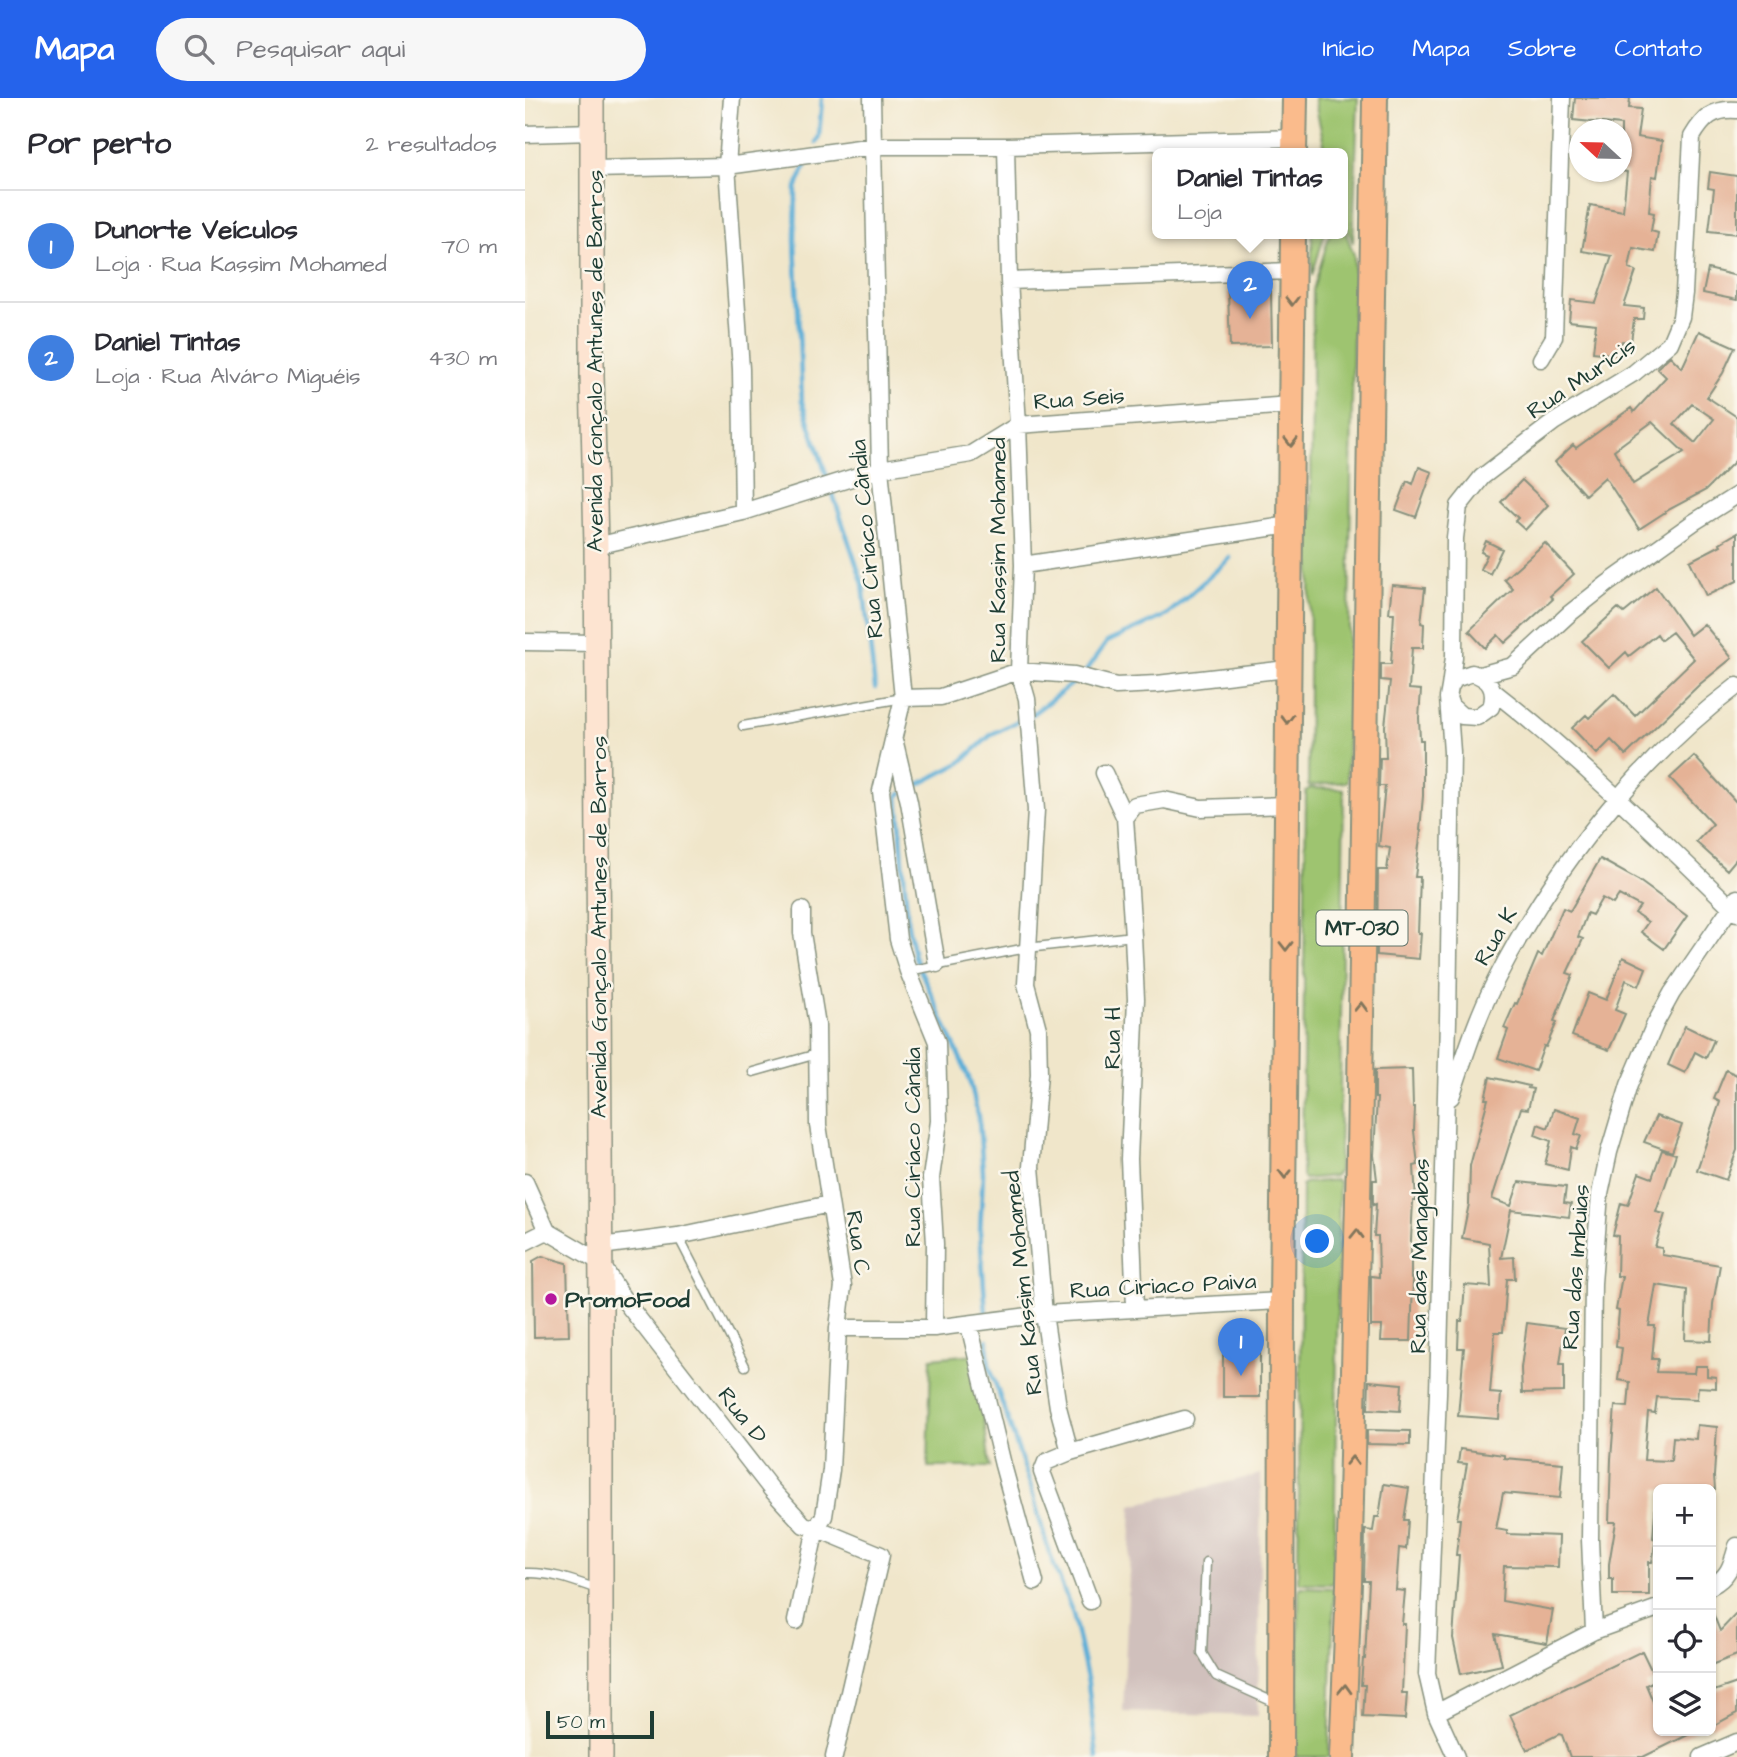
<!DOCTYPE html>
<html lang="pt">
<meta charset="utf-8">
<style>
:root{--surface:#fff;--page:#f7f7f7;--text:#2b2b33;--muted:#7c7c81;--line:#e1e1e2;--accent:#2563eb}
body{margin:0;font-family:"Architects Daughter",sans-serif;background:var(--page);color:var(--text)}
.controls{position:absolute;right:21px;bottom:21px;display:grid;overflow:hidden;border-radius:10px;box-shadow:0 2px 5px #0004}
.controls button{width:63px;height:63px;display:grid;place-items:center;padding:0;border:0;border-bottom:2px solid var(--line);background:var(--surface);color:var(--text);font:35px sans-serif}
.compass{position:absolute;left:1044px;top:21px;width:63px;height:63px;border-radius:50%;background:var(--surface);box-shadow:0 2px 5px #0004;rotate:292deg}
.scale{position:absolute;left:21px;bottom:18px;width:108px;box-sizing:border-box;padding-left:7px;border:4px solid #1f3d34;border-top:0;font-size:19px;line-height:24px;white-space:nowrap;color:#1f3d34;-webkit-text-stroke:5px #fbf7ec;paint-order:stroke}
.you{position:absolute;left:793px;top:1144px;width:24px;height:24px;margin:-18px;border:5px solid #fff;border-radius:50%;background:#1a73e8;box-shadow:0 0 0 10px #1a73e833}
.badge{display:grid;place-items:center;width:46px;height:46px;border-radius:50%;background:var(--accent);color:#fff;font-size:23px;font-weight:700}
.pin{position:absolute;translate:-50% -58px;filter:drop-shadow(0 2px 4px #0008)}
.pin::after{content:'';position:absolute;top:37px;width:24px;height:21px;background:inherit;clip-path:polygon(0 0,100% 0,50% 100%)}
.popup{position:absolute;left:627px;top:50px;width:196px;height:91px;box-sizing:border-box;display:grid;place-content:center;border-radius:10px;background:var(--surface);filter:drop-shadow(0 2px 5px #0005);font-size:23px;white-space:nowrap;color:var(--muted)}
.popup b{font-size:26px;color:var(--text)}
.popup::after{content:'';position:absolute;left:50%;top:100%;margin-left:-14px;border:14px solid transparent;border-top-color:var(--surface)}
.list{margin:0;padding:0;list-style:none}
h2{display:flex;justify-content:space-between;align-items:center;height:91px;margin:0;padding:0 28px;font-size:30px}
h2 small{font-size:23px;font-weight:400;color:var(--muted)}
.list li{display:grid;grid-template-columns:46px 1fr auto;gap:21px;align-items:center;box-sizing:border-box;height:112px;padding:0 28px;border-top:2px solid var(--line)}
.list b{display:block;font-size:26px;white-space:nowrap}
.list p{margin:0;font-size:23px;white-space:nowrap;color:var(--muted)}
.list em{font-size:23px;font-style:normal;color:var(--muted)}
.icon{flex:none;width:38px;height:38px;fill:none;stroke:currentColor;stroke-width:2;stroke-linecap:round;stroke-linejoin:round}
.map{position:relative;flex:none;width:1212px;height:1659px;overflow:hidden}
header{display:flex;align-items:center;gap:42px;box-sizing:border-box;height:98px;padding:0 35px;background:var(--accent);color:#fff}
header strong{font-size:33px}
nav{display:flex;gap:38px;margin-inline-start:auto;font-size:24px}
.search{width:490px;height:63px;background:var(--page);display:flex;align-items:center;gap:18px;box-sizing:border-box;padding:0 24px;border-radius:38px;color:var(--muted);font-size:26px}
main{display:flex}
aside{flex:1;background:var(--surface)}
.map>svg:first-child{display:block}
.industrial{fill:#d0c0bc}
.green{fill:#9ec46f;stroke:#5e8052;stroke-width:2}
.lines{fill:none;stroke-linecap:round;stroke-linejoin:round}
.stream{stroke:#5baed7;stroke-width:4.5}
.building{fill:#e5b296;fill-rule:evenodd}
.service-casing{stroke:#88927f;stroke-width:11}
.minor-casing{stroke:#88927f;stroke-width:19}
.secondary-casing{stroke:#88927f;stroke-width:26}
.primary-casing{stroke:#88927f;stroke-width:28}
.service{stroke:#fff;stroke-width:8}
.minor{stroke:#fff;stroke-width:16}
.secondary{stroke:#fde4d1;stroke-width:23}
.primary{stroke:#fabb8c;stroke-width:24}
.oneway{stroke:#82765c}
.poi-dot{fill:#b5179e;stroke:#fbf7ec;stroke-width:2.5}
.labels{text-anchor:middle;stroke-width:5;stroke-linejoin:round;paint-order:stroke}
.shield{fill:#fbf7ec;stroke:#61756b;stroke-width:2}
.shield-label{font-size:21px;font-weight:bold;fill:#1f3d34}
.street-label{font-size:23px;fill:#1f3d34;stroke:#fbf7ec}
.poi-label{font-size:23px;font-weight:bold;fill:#1f3d34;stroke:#fbf7ec;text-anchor:start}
</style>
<header>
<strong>Mapa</strong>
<div class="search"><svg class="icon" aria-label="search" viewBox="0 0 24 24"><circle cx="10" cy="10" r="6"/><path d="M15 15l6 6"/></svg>Pesquisar aqui</div>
<nav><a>Início</a><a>Mapa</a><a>Sobre</a><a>Contato</a></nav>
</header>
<main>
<aside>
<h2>Por perto<small>2 resultados</small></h2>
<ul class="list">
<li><span class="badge" style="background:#3f7fe0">1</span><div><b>Dunorte Veículos</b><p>Loja · Rua Kassim Mohamed</p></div><em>70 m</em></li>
<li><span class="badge" style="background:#3f7fe0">2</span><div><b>Daniel Tintas</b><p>Loja · Rua Alváro Miguéis</p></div><em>430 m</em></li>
</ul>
</aside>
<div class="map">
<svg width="1212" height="1659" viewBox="0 0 1212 1659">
<rect width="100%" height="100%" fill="#fbf7ec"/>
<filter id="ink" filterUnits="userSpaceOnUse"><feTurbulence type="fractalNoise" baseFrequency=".0143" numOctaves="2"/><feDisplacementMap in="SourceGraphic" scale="14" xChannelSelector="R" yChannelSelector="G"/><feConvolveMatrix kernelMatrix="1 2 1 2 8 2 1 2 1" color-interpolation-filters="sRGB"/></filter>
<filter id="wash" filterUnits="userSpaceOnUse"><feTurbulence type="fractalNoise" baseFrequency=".00686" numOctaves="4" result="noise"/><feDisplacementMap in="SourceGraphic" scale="28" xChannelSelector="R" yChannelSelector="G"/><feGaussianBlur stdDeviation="1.57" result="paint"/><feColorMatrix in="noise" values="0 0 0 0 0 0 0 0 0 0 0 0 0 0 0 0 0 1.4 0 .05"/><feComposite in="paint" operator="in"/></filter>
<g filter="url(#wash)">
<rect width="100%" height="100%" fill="#f0e6ca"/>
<!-- industrial -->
<path class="industrial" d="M736,1376L733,1618L598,1614L607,1407Z"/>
<!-- green -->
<path class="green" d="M789,0H833L828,145L818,118V55H801Z
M818,128L829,157L822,684L783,688L788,192L805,135H818Z
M787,135H800L787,178Z
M785,690L819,691L814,1073L809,1078L779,1081L777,1078L781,693Z
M811,1082L814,1084L809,1481L807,1486L776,1485L773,1483L777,1087L779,1085Z
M451,1256L465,1369H403L406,1260Z
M776,1489L807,1490L809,1493L804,1659H771L774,1492Z"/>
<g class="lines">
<!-- stream -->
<path class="stream" d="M291,45L294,38L297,0
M280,69L271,90L270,142L277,304L338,486L350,590
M559,576L582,544L642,517L705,460
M506,617L552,582
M385,691L435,665L467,636L499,620
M377,695L373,698L383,827L389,858L445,982L454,1023L458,1075L455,1134L461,1216
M462,1242L464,1267L504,1383L524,1454L548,1516L563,1585L572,1659"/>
</g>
<g id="blocks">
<!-- building -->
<path class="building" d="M1050,0H1105L1104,10L1116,11L1112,39L1137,43L1132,79L1127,78L1124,114L1129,115L1126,133L1133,135L1130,154L1108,150L1104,170L1111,173L1099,208L1119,210L1118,221H1109L1106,244L1097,243L1095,257L1068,254L1071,226L1044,223L1046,202L1071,205L1087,158L1057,153L1065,107L1098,113L1102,74L1096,73V27L1048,22Z
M1185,74L1212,78V136L1184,133L1189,91L1183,90Z
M1183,171L1212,178V202L1178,195Z
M746,193L747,248L705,249L703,194Z
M1174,233L1210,249L1198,275L1182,299L1212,319V361L1181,392L1145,411L1114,431L1080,379L1060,397L1030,364L1048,347L1051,350L1106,310L1109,314L1141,279L1132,270L1145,258L1157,270ZM1167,306L1189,321L1170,345L1149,326ZM1127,324L1159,354L1108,386L1089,352Z
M894,369L907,374L891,419L871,412L882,383L888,386Z
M997,382L1023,407L1000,432L990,423L993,420L976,404Z
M1212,435V483L1181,498L1165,463L1196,447L1195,445Z
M961,443L977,451L965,476L955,471L962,457L956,454Z
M1020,445L1049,476L1025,498L1028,501L980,545L973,537L960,550L944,533L988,491L979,481Z
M867,487L900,490L896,525L899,526L898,550H887L884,591L896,592L894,620L895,642H898V698L895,732H896L890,779H895L893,835H896L894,861L852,857L853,772H862L865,750L854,748L860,688H854L855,660H861L860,628L865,583L856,582V566H866L869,515H864Z
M1131,489L1165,537L1179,526L1207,560L1175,586L1101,657L1086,642L1072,656L1047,630L1061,617L1064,620L1089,596L1110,618L1169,561L1147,534L1136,542L1132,536L1104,558L1101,554L1084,570L1057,543L1093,510L1099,515Z
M1169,658L1212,705V760L1202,772L1171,744L1188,726L1145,680Z
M1075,761L1113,782L1162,818L1139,851L1116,834L1123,824L1110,815L1115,808L1094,797L1088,806L1077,800L1067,817L1062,815L1053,839L1058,841L1042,875L1048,877L1029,923L1032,924L1021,949L1019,948L1010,973L973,960L983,932L979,930L990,905L992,906L1013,856L1017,858L1038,810L1045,813Z
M1098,859L1121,870L1114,888L1101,882L1090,912L1100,916L1084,952L1047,938L1063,895L1081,902Z
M1160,928L1189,942L1181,960L1170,954L1160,975L1143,967Z
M887,971L888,1009H890L889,1033L893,1067L889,1068L891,1103H888L886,1142V1181L888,1182L886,1243H856L857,1228H846V1178L854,1179L853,1138H849L851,1106L848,1107V1082H852L849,1057L852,1000H850V972Z
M1201,972L1212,977V1052L1201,1082L1172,1072L1195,1004L1189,1001Z
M965,979L1004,988L1003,990L1008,991L1003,1011L996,1010L967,1101L986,1108L994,1084L1041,1089L1039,1105L1046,1106L1044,1119L986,1112L976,1160L989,1159L990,1181H982L978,1234H970L965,1295L976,1296L974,1321L933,1318L939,1250H933L934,1223H937L940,1187L966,1189L964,1145L937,1140L944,1106L945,1068L963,1001H960Z
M1029,1011L1055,1020L1050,1036L1056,1038L1051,1051L1046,1049L1043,1072L1020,1066L1026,1043L1010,1037L1013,1026L1023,1030Z
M1131,1018L1157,1027L1147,1054L1119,1044Z
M1137,1052L1151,1056L1131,1114L1140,1116L1130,1149L1137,1150V1157L1195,1167L1188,1206L1186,1243L1160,1242L1162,1192L1131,1187L1124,1228H1130L1127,1261H1133L1131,1274L1169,1275L1170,1268H1182V1278L1191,1279V1290L1173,1289L1172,1301L1132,1299L1130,1315L1123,1314L1119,1362L1146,1363L1148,1339L1171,1341L1172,1327L1192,1329L1189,1378L1190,1391H1132L1128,1440L1131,1441L1127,1464H1124V1497H1088V1481H1084V1466L1091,1424H1084L1086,1361L1090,1308L1103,1309L1105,1284L1093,1282L1097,1250L1091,1249L1094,1213L1091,1212L1097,1178H1092L1093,1138L1088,1137L1096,1105L1103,1107L1114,1075L1127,1080Z
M17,1158L42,1165L44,1238L9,1239L8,1163Z
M1002,1225L1040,1230L1035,1266H1039V1294L997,1295L996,1270Z
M735,1256V1299H698V1257Z
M844,1283L877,1286L875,1313L843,1311Z
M842,1332L885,1333V1347L842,1346Z
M935,1351L979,1357V1360L1038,1365L1035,1400L978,1395L971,1431L982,1433V1436L1034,1438L1033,1469L979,1468L977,1503L1028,1512L1022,1545L970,1536L977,1567L936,1576L928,1540L934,1457H931L935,1421H932L942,1366L933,1365Z
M859,1386L884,1390L879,1422H883L881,1451L874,1450L871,1492L880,1493L877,1526H880L877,1595H882L880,1621L838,1619L840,1587H836L838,1561H840L844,1483H839L840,1432L848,1433L850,1419H854Z
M1186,1510L1195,1533L1212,1515V1557L1186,1567Z
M1117,1553L1131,1582L1121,1587L1133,1615V1633H1171L1118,1659H1045L1037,1637L1034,1636L1002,1652L985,1617Z
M1212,1585V1615L1186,1629V1594Z"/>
</g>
</g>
<g filter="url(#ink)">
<use href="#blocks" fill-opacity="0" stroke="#88927f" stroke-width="2"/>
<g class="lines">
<!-- service casing -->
<g class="service-casing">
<path id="service" d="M218,628L378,600
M383,873L502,850L608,838
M228,974L292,956
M153,1138L220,1268
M681,1464L677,1555L691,1578L753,1606
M0,1475C27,1474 49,1483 75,1492"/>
</g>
<!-- minor casing -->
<g class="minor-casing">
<path id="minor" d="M207,0L202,68L216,271L218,414
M347,0L355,371L378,600L356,693L373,841L383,873L412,944L414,1023L406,1080L410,1146L409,1230
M0,36L68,34
M481,48L484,183L493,327L498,467L494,573L502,601L511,712L501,886L513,931L514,976L506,1069L519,1216L533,1309L545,1354
M68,71L202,68L349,48H481L770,40
M484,183L767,173
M1016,261L1029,239L1037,0
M71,448L218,414L355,371L446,356L493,327L766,307
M498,467L765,427
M0,544L71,545
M955,577L988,568L1044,516L1082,486L1169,424L1212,397
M925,589L929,559L930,440L934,408L957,379L1029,324L1109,275L1145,245L1156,219L1159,195L1167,39C1178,20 1188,10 1212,12
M968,593C1054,660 1134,739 1212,815
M378,600L416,599L494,573L549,577L591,588L632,586L762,571
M923,600L926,608L937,618L952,619L966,609C972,591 964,580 947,575L930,581L925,589L923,600L927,654L923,922L913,1295L902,1576L911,1615L931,1659
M370,645L384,704L412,866
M579,675L600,720L608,838L611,901L604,1061L610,1210
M600,720L610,707L639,702L676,710L762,707
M926,999C939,961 951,921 970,884C1026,773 1112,663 1212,588
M0,1084L22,1133
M22,1133L75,1164L99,1202L246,1391L279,1427L291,1430L356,1457L309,1659
M0,1144L22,1133
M76,1148L153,1138L305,1106
M444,1227L478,1367L510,1484
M313,1230H409L519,1216L757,1203
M1186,1488C1204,1479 1207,1466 1212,1448
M565,1503L517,1374L521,1364L545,1354L660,1321
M271,1523L291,1430L299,1418L306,1372L313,1230L318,1188L293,1027L292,927L277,835V812
M1069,1533L1065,1442L1068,1185L1075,1096L1084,1054L1104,987L1130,926L1147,895L1212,800
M911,1615L1069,1533L1133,1510
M1177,1659L1212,1644"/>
</g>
<!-- secondary casing -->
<g class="secondary-casing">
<path id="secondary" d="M67,0V277L71,448L76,1198V1659"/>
</g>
<!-- primary casing -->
<g class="primary-casing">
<path id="primary" d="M769,55L770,0
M756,1659L757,1203L768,135
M817,1659L824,1486L834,1057L850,0"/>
</g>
<!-- service -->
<use href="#service" class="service"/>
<!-- minor -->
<use href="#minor" class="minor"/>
<!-- secondary -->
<use href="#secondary" class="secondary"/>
<!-- primary -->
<use href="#primary" class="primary"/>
</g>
<!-- one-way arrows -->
<defs><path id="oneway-chevron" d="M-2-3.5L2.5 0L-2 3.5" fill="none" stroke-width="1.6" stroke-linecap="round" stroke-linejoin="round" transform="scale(1.75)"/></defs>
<g class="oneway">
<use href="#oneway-chevron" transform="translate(767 203) rotate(90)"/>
<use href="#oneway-chevron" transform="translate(766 344) rotate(90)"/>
<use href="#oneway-chevron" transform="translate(762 621) rotate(90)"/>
<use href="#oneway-chevron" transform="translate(761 848) rotate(90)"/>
<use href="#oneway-chevron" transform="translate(836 909) rotate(-89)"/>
<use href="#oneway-chevron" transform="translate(760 1076) rotate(91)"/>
<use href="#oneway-chevron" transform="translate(832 1136) rotate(-89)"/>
<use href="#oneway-chevron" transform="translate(827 1363) rotate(-89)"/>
<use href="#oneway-chevron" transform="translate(820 1591) rotate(-88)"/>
</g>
</g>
<!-- markers -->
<circle class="poi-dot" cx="26" cy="1201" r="7"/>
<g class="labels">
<!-- shield labels -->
<rect class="shield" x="791.5" y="812.5" width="91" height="35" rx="5"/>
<g class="shield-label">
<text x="837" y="837">MT-030</text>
</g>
<!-- street labels -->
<g class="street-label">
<text transform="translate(69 263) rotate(-90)" y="8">Avenida Gonçalo Antunes de Barros</text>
<text transform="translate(1056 280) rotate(-34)" y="8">Rua Muricis</text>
<text transform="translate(554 300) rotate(-4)" y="8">Rua Seis</text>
<text transform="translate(341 441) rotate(-95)" y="8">Rua Ciríaco Cândia</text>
<text transform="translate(472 452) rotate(-90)" y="8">Rua Kassim Mohamed</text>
<text transform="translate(73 829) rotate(-90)" y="8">Avenida Gonçalo Antunes de Barros</text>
<text transform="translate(970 838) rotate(-60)" y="8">Rua K</text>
<text transform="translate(587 940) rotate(-89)" y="8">Rua H</text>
<text transform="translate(387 1049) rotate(-90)" y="8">Rua Ciríaco Cândia</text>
<text transform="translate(334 1145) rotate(82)" y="8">Rua C</text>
<text transform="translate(894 1158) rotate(-89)" y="8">Rua das Mangabas</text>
<text transform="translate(1050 1169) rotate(-86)" y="8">Rua das Imbuias</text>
<text transform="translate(497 1185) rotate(-96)" y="8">Rua Kassim Mohamed</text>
<text transform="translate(638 1187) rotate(-3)" y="8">Rua Ciriaco Paiva</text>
<text transform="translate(218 1317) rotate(52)" y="8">Rua D</text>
</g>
<!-- poi labels -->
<g class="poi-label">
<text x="40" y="1209">PromoFood</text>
</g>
</g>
</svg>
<div class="controls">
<button>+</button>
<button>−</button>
<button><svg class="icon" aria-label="locate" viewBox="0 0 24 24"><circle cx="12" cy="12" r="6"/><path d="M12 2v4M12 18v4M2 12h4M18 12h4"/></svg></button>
<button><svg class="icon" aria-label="layers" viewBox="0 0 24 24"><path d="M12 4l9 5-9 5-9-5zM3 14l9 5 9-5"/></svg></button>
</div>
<svg class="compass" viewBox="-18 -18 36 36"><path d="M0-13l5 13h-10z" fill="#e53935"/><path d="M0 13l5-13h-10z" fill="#7c7c81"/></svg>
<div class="scale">50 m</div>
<div class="you"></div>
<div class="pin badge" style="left:716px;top:1278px;background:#3f7fe0">1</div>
<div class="pin badge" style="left:725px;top:221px;background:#3f7fe0">2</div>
<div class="popup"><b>Daniel Tintas</b>Loja</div>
</div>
</main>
